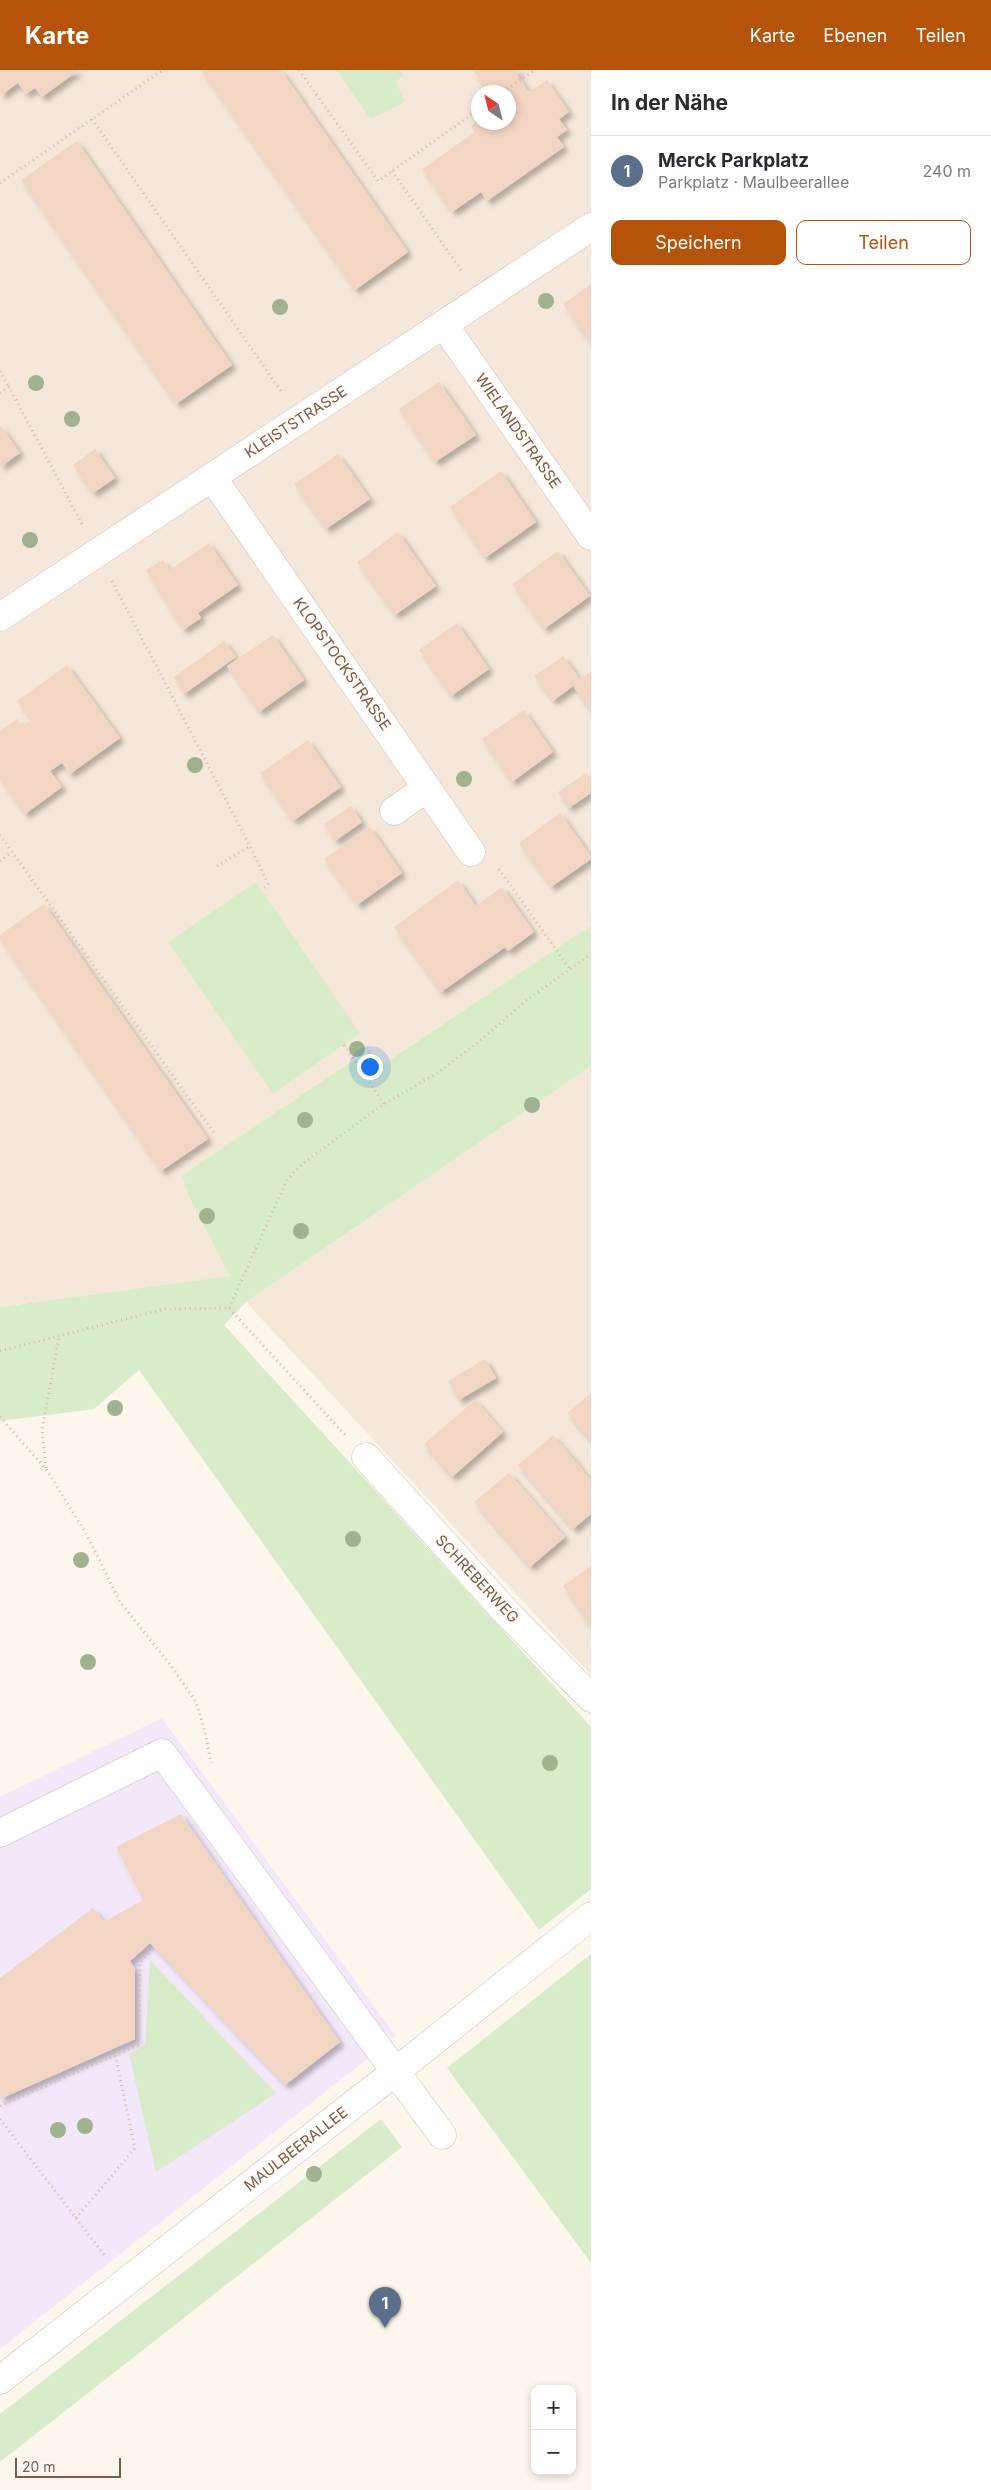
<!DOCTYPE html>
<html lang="de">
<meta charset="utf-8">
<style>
:root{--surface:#fff;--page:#f2f2f3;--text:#2b2b33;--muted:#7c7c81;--line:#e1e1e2;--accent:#b45309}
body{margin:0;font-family:Inter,sans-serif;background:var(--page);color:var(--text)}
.controls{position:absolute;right:15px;bottom:15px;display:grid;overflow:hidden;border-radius:10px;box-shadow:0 2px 8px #0003}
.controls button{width:45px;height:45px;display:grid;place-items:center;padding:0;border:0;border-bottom:1px solid var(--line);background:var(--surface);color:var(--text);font:25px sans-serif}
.compass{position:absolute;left:471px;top:15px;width:45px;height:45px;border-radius:50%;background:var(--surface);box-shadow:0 2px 8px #0003;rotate:325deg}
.scale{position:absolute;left:15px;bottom:12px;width:106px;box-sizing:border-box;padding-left:5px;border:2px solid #7a5c4d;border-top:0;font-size:14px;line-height:18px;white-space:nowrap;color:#7a5c4d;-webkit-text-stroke:4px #fffaf3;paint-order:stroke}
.you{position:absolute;left:369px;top:996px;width:18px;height:18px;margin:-12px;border:4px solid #fff;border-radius:50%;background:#1a73e8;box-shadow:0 0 0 8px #1a73e833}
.badge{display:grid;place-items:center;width:32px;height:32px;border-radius:50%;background:var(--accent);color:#fff;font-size:16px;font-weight:700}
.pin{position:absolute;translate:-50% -41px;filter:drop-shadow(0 1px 2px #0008)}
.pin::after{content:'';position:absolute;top:26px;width:18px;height:15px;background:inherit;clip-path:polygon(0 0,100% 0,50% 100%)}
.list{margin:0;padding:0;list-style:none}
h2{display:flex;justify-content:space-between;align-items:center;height:65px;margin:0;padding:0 20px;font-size:21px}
h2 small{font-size:16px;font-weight:400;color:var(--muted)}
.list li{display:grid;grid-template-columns:32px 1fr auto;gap:15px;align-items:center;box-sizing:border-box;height:70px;padding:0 20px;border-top:1px solid var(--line)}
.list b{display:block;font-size:19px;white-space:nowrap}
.list p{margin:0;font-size:16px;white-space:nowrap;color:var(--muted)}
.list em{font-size:16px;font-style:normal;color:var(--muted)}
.actions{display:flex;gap:10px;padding:15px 20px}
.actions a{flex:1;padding:11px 0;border:1px solid var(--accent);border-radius:10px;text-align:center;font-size:18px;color:var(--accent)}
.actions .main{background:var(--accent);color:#fff}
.map{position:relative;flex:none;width:591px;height:2420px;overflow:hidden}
header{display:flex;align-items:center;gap:30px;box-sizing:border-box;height:70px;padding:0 25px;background:var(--accent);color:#fff}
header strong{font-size:24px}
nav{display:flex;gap:28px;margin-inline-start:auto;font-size:18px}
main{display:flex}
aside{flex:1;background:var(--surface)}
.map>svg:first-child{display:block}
.residential{fill:#f5e8da;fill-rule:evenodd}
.education{fill:#f3e8fa}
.green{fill:#d8ecc9}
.building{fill:#f3d5c3;filter:url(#shadow)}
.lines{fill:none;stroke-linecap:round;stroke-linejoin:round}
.minor-casing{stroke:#d1beb0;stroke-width:29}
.path{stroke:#d9b8a5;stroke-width:3;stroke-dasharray:1 4;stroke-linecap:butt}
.minor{stroke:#fff;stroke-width:28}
.tree{fill:#a0b28e}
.labels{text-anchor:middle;stroke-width:4.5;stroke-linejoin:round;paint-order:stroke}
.street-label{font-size:15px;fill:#7a5c4d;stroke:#fffaf3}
</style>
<header>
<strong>Karte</strong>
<nav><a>Karte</a><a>Ebenen</a><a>Teilen</a></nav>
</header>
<main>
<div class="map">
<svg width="591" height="2420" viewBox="0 0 591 2420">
<defs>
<filter id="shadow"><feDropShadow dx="4.5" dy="4.5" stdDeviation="2.5" flood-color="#0004"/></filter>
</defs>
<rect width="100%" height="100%" fill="#fdf6ec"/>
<!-- residential -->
<path class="residential" d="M0,0H591V855L379,997L370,979L182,1105L188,1125L231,1206L0,1237ZM478,22H508V52H478Z
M591,996V1605L246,1232Z"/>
<!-- education -->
<path class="education" d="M162,1648L396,1966L0,2279V1727Z"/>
<!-- green -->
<path class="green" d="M337,0H399L403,5L396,12L405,32L370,49Z
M256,812L360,963L273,1024L168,872Z
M591,855V996L246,1232L224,1255L591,1657V1819L539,1860L139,1300L94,1339L0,1351V1237L230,1206L188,1125L182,1105L370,979L379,997Z
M591,1884V2193L447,1998Z
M150,1890L276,2023L156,2102L129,1984L145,1975Z
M381,2049L402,2077L0,2392V2344Z"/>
<!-- building -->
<path class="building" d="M0,0H79L42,27L35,18L26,24L18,13L0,26Z
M201,0H281L408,182L355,220Z
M473,0H521L516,3L529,22L547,10L569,42L559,49L567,60L557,67L564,77L487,131L481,122L452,142L422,99L475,62L471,56L478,50V52H508V22H505L500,15L489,22Z
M77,71L232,295L176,334L21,110Z
M591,214V274L563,234Z
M439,312L476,365L435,392L399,339Z
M0,355L20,383L0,397Z
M95,379L115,408L93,423L73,395Z
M338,384L370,429L326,459L294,414Z
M501,401L536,452L485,488L450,437Z
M398,462L436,516L395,545L357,492Z
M209,473L238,515L198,543L201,548L183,560L146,500L163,490L170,500Z
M558,481L590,526L544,559L512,514Z
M457,553L489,599L451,626L419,580Z
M273,565L304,610L259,642L227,596Z
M224,571L236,587L184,624L174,607Z
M563,586L580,609L591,601V641L573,616L553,631L534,606Z
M67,595L120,668L70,704L62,693L50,701L62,717L25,744L0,709V661L17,649L22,656L31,650L17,631Z
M524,640L553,682L512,712L482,669Z
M308,670L341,717L293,751L260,703Z
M586,703L591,711V723L569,738L558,722Z
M351,736L362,752L335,771L324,754Z
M560,743L591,786V789L551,817L519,773Z
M370,757L402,803L357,835L324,789Z
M458,810L476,836L502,817L534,862L508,881L505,877L441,922L394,857Z
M44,834L208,1069L161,1101L0,869V865Z
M485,1289L496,1308L459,1330L448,1311Z
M591,1323V1371L567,1343Z
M475,1330L503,1362L452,1407L424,1374Z
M553,1365L591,1410V1444L573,1459L518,1395Z
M509,1403L565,1467L530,1497L474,1432Z
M591,1496V1557L563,1516Z
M181,1744L340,1972L285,2015L150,1873L130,1891L135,1899V1969L0,2029V1908L93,1838L104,1852L143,1830L116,1777Z"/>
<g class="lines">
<!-- minor casing -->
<g class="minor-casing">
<path id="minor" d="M444,255L591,466
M212,407L471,782
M0,547L591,157
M394,741L427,718
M366,1387L508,1544L591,1628
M0,1763L162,1683L442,2065
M0,2310L395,2002L591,1846"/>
</g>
<!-- path -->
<path class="path" d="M299,0L378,111L478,40
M503,22L535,0
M92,49L283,324
M392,101L463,203
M0,113L163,0
M0,301L9,317
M0,323L9,317L82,454
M112,511L250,776L268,814L262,820
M0,765L214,1063
M0,791L12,782
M217,796L250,776
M499,799L569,898
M344,975L384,1034
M229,1238L287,1110L302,1094L384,1034L439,1002L482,969L524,932L591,884
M0,1281L165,1239L229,1238L345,1365
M0,1347L46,1399L87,1465L120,1532L172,1597L196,1632L205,1662L211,1693
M46,1398L42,1360L59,1267
M0,2036L138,1975L140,1893L150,1881L146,1876
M0,2049L105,2186
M76,2148L135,2078L115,1985"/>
<!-- minor -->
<use href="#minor" class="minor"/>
</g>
<!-- trees -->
<g class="tree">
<circle cx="546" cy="231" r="8"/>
<circle cx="280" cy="237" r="8"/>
<circle cx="36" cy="313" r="8"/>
<circle cx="72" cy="349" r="8"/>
<circle cx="30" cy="470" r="8"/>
<circle cx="195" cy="695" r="8"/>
<circle cx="464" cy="709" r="8"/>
<circle cx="357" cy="979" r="8"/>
<circle cx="532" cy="1035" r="8"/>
<circle cx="305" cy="1050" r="8"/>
<circle cx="207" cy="1146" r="8"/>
<circle cx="301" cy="1161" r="8"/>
<circle cx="115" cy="1338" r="8"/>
<circle cx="353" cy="1469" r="8"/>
<circle cx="81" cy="1490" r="8"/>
<circle cx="88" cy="1592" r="8"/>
<circle cx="550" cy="1693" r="8"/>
<circle cx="85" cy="2056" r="8"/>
<circle cx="58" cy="2060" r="8"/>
<circle cx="314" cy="2104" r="8"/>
</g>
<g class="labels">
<!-- street labels -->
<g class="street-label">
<text transform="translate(296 352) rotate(-33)" y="5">KLEISTSTRASSE</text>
<text transform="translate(518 361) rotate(55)" y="5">WIELANDSTRASSE</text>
<text transform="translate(342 594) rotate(55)" y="5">KLOPSTOCKSTRASSE</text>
<text transform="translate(477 1509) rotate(47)" y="5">SCHREBERWEG</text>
<text transform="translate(296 2079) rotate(-38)" y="5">MAULBEERALLEE</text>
</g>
</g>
</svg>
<div class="controls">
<button>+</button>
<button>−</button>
</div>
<svg class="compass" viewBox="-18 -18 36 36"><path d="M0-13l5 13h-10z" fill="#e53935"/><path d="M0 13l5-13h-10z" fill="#7c7c81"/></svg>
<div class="scale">20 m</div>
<div class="you"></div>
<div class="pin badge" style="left:385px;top:2258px;background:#5c6f8a">1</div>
</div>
<aside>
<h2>In der Nähe<small></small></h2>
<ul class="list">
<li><span class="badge" style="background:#5c6f8a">1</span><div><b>Merck Parkplatz</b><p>Parkplatz · Maulbeerallee</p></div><em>240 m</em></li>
</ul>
<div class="actions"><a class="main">Speichern</a><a>Teilen</a></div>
</aside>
</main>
